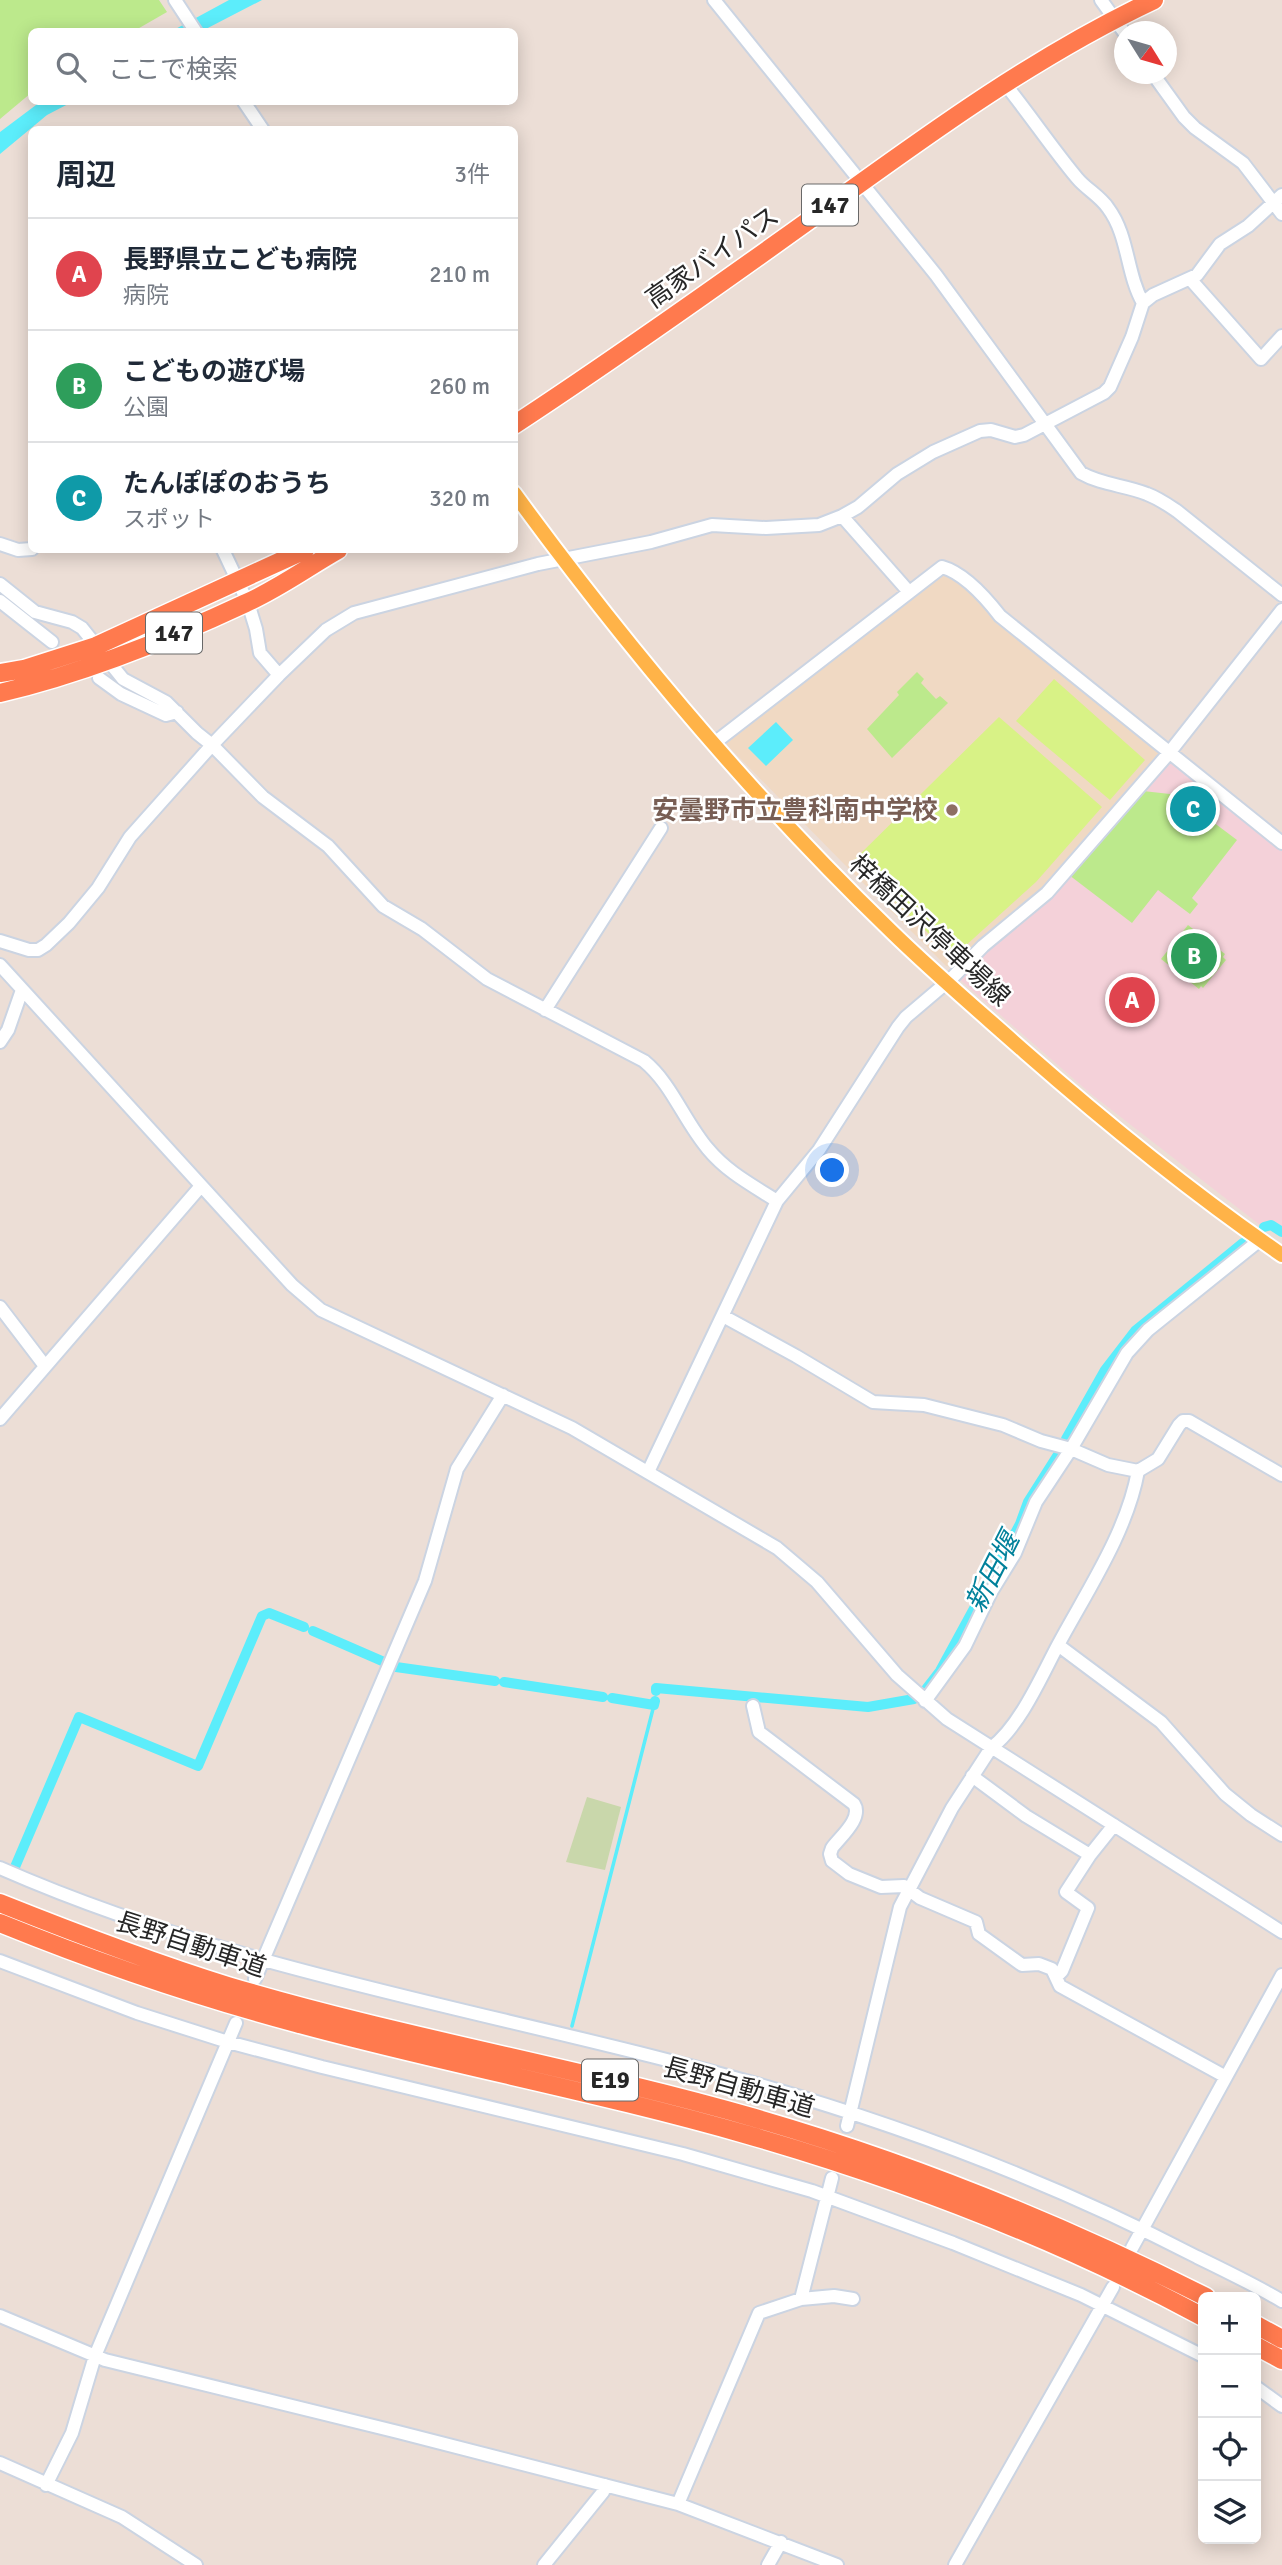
<!DOCTYPE html>
<html lang="ja">
<meta charset="utf-8">
<style>
:root{--surface:#fff;--page:#f6f6f7;--text:#1f2937;--muted:#747a83;--line:#e0e1e3;--accent:#307cff}
body{margin:0;font-family:Signika,"Noto Sans JP",sans-serif;background:var(--page);color:var(--text)}
.controls{position:absolute;right:21px;bottom:21px;display:grid;overflow:hidden;border-radius:10px;box-shadow:0 4px 18px #0003}
.controls button{width:63px;height:63px;display:grid;place-items:center;padding:0;border:0;border-bottom:2px solid var(--line);background:var(--surface);color:var(--text);font:35px sans-serif}
.compass{position:absolute;left:1114px;top:21px;width:63px;height:63px;border-radius:50%;background:var(--surface);box-shadow:0 4px 18px #0003;rotate:127deg}
.you{position:absolute;left:833px;top:1171px;width:24px;height:24px;margin:-18px;border:5px solid #fff;border-radius:50%;background:#1a73e8;box-shadow:0 0 0 10px #1a73e833}
.badge{display:grid;place-items:center;width:46px;height:46px;border-radius:50%;background:var(--accent);color:#fff;font-size:23px;font-weight:700}
.pin{position:absolute;translate:-50% -50%;border:4px solid #fff;box-shadow:0 2px 7px #0006}
.list{margin:0;padding:0;list-style:none}
h2{display:flex;justify-content:space-between;align-items:center;height:91px;margin:0;padding:0 28px;font-size:30px}
h2 small{font-size:23px;font-weight:400;color:var(--muted)}
.list li{display:grid;grid-template-columns:46px 1fr auto;gap:21px;align-items:center;box-sizing:border-box;height:112px;padding:0 28px;border-top:2px solid var(--line)}
.list b{display:block;font-size:26px;white-space:nowrap}
.list p{margin:0;font-size:23px;white-space:nowrap;color:var(--muted)}
.list em{font-size:23px;font-style:normal;color:var(--muted)}
.icon{flex:none;width:38px;height:38px;fill:none;stroke:currentColor;stroke-width:2;stroke-linecap:round;stroke-linejoin:round}
.map{position:relative;flex:none;width:1282px;height:2565px;overflow:hidden}
.search{position:absolute;background:var(--surface);box-shadow:0 4px 18px #0003;left:28px;top:28px;width:490px;height:77px;display:flex;align-items:center;gap:18px;box-sizing:border-box;padding:0 24px;border-radius:10px;color:var(--muted);font-size:26px}
.panel{position:absolute;background:var(--surface);box-shadow:0 4px 18px #0003;left:28px;top:126px;width:490px;height:427px;border-radius:10px}
.map>svg:first-child{display:block}
.education{fill:#f0d9c3}
.medical{fill:#f4d1d9}
.green{fill:#bce98c}
.cemetery{fill:#c9d7ab}
.pitch{fill:#d8f286}
.water{fill:#5cedfb}
.lines{fill:none;stroke-linecap:round;stroke-linejoin:round}
.stream{stroke:#5cedfb;stroke-width:3.5}
.canal{stroke:#5cedfb;stroke-width:10}
.minor-casing{stroke:#cbd4e2;stroke-width:16}
.major-casing{stroke:#fff;stroke-width:18}
.highway-casing{stroke:#fff;stroke-width:21}
.minor{stroke:#fff;stroke-width:12}
.major{stroke:#ffb348;stroke-width:14}
.highway{stroke:#ff7a4e;stroke-width:18}
.education-dot{fill:#8d6e63;stroke:#fff;stroke-width:2.5}
.labels{text-anchor:middle;stroke-width:5;stroke-linejoin:round;paint-order:stroke}
.shield{fill:#fff;stroke:#686868;stroke-width:2}
.shield-label{font-size:24px;font-weight:bold;fill:#272727}
.street-label{font-size:26px;fill:#272727;stroke:#fff}
.education-label{font-size:26px;font-weight:bold;fill:#785e54;stroke:#fff;text-anchor:end}
.water-label{font-size:28px;font-style:italic;fill:#01819b;stroke:#fff}
</style>
<div class="map">
<svg width="1282" height="2565" viewBox="0 0 1282 2565">
<rect width="100%" height="100%" fill="#ecded6"/>
<!-- education -->
<path class="education" d="M948,574L1160,750L1161,756L1042,892L969,949L955,967L946,966L845,865L727,745V738L940,575Z"/>
<!-- medical -->
<path class="medical" d="M1168,760L1282,848V1230L1269,1221L1260,1225L1091,1094L958,978L1018,922Z"/>
<!-- green -->
<path class="green" d="M0,0H159L167,12L134,31L32,32L31,93L0,119Z
M917,672L924,679L921,683L936,699L940,696L948,703L892,758L867,729L899,695L897,692Z
M1143,791L1179,795L1174,802L1179,806L1176,811L1200,831L1209,819L1237,840L1192,898L1198,904L1190,914L1158,890L1132,923L1069,875Z
M1188,925L1225,954L1223,957L1226,960L1203,988L1201,986L1199,989L1161,959Z"/>
<!-- cemetery -->
<path class="cemetery" d="M587,1797L621,1807L605,1870L566,1862Z"/>
<!-- pitch -->
<path class="pitch" d="M1054,679L1145,760L1110,800L1016,721Z
M999,717L1102,807L1036,882L953,957L853,861Z"/>
<!-- water -->
<path class="water" d="M229,0H262L202,31L170,32Z
M40,102H72L47,115L0,154V132Z
M776,722L793,740L766,766L748,748Z"/>
<g class="lines">
<!-- stream -->
<path class="stream" d="M572,2026L654,1705"/>
<!-- canal -->
<path class="canal" d="M1264,1227L1271,1225L1282,1232
M1066,1439L1105,1370L1135,1331L1243,1243
M313,1631L382,1661
M396,1667L495,1681
M504,1682L603,1697
M656,1691V1688L868,1707L914,1699
M923,1693L940,1671L1020,1524L1028,1502L1061,1450
M612,1698L654,1705L655,1701
M15,1867L79,1717L198,1766L262,1616L269,1613L304,1627"/>
<!-- minor casing -->
<g class="minor-casing">
<path id="minor" d="M175,0L196,32
M714,0L936,275L1081,473C1102,485 1125,485 1147,494C1158,498 1168,505 1177,511L1282,595
M1101,0L1124,32
M1153,74L1184,117L1195,128L1243,163L1282,214
M1005,84C1030,115 1052,148 1077,178C1086,189 1100,196 1108,208C1129,236 1126,273 1143,303
M244,102L263,130
M1191,280L1261,359L1282,336
M842,516L909,592
M0,544L18,550L32,549
M223,550L248,603L256,629L260,653L279,675
M0,584L35,612L72,622L82,628L123,679L166,702L197,733L212,745L263,797L328,846L383,906L422,929L487,979L644,1061C672,1084 684,1121 708,1149C727,1172 752,1185 777,1201
M0,601L52,642
M99,678L121,694L166,715L177,712
M713,744L942,567C964,573 986,598 1000,616L1282,843
M0,941L29,950H38L46,945L69,923L98,888L130,837L212,745L279,675L326,630L354,613L538,564L651,542L712,525L766,528L819,525L842,516L858,507L897,474L933,452L980,431L991,430L1015,437L1024,435L1104,393L1110,387L1132,337L1143,303L1153,295L1197,275L1220,244L1248,226L1282,195
M0,965L292,1285L321,1310L572,1428L777,1548L817,1582L897,1675L947,1719L1282,1932
M545,1010L661,828
M0,1042L8,1030L22,990
M0,1307L45,1366
M723,1316L796,1356L873,1402L924,1405L1003,1425L1041,1441L1071,1449L1108,1465L1138,1471L1158,1459L1179,1425L1183,1421H1189L1282,1475
M0,1419L201,1186
M648,1472L777,1201L819,1150L898,1027L906,1017L952,978L983,946L1047,893L1169,753L1282,610
M1058,1645L1161,1722L1225,1794L1251,1815L1282,1835
M925,1701L965,1646L991,1592L1015,1553L1036,1502L1071,1449L1127,1353L1148,1330L1260,1240
M753,1706L759,1732L854,1804C863,1818 840,1837 832,1848L830,1854L832,1861L849,1874L881,1887L904,1886L920,1898L976,1922L979,1934L1022,1965L1039,1964L1052,1969L1060,1986L1226,2077
M972,1776L1026,1816L1090,1855
M0,1868C209,1960 434,2001 655,2057C842,2103 1025,2168 1197,2257C1226,2271 1255,2285 1282,2301
M0,1961L137,2013L228,2042L322,2067L683,2154L812,2191L953,2243L1081,2295L1203,2356
M1057,1976L1062,1971L1088,1908L1066,1892L1090,1855L1114,1825
M255,1979L425,1581L457,1469L503,1395
M847,2126L900,1907L952,1808L991,1748C1020,1726 1041,1677 1058,1645C1087,1591 1127,1532 1138,1471
M1132,2248L1282,1975
M801,2299L834,2296L853,2299
M0,2316L105,2360L398,2432L678,2504L837,2565
M1256,2387L1282,2406
M0,2463L122,2517L196,2565
M46,2485L72,2433L95,2356L236,2023
M678,2504L759,2313L801,2299L832,2178
M544,2565L603,2492L605,2485
M768,2565L781,2542
M955,2565L1113,2287"/>
</g>
<!-- major casing -->
<g class="major-casing">
<path id="major" d="M514,493C628,649 752,797 891,931C934,973 980,1012 1025,1052C1107,1124 1192,1193 1282,1255"/>
</g>
<!-- highway casing -->
<g class="highway-casing">
<path id="highway" d="M514,425C616,358 716,287 815,216C923,138 1033,57 1154,0
M0,673L24,669L96,646L305,550
M0,693C85,673 167,640 246,603C278,589 308,567 338,550
M0,1903C75,1933 151,1962 228,1986C402,2038 581,2068 755,2118C911,2163 1061,2224 1206,2297
M0,1923C96,1962 195,1996 296,2023C446,2064 599,2092 748,2135C904,2180 1060,2240 1203,2317
M1256,2325L1282,2339
M1256,2346L1282,2360"/>
</g>
<!-- minor -->
<use href="#minor" class="minor"/>
<!-- major -->
<use href="#major" class="major"/>
<!-- highway -->
<use href="#highway" class="highway"/>
</g>
<!-- markers -->
<circle class="education-dot" cx="952" cy="810" r="7"/>
<g class="labels">
<!-- shield labels -->
<g class="shield">
<rect x="802" y="184.5" width="56" height="41" rx="5"/>
<rect x="146" y="612.5" width="56" height="41" rx="5"/>
<rect x="582" y="2059.5" width="56" height="41" rx="5"/>
</g>
<g class="shield-label">
<text x="830" y="213">147</text>
<text x="174" y="641">147</text>
<text x="610" y="2088">E19</text>
</g>
<!-- street labels -->
<g class="street-label">
<text transform="translate(712 257) rotate(-35)" y="9">高家バイパス</text>
<text transform="translate(930 930) rotate(43)" y="9">梓橋田沢停車場線</text>
<text transform="translate(191 1944) rotate(18)" y="9">長野自動車道</text>
<text transform="translate(739 2087) rotate(16)" y="9">長野自動車道</text>
</g>
<!-- education labels -->
<g class="education-label">
<text x="938" y="819">安曇野市立豊科南中学校</text>
</g>
<!-- water labels -->
<g class="water-label">
<text transform="translate(992 1572) rotate(-63)" y="10">新田堰</text>
</g>
</g>
</svg>
<div class="controls">
<button>+</button>
<button>−</button>
<button><svg class="icon" aria-label="locate" viewBox="0 0 24 24"><circle cx="12" cy="12" r="6"/><path d="M12 2v4M12 18v4M2 12h4M18 12h4"/></svg></button>
<button><svg class="icon" aria-label="layers" viewBox="0 0 24 24"><path d="M12 4l9 5-9 5-9-5zM3 14l9 5 9-5"/></svg></button>
</div>
<svg class="compass" viewBox="-18 -18 36 36"><path d="M0-13l5 13h-10z" fill="#e53935"/><path d="M0 13l5-13h-10z" fill="#747a83"/></svg>
<div class="you"></div>
<div class="pin badge" style="left:1132px;top:1000px;background:#e0444e">A</div>
<div class="pin badge" style="left:1194px;top:956px;background:#2e9e5b">B</div>
<div class="pin badge" style="left:1193px;top:809px;background:#0f9aa8">C</div>
<div class="search"><svg class="icon" aria-label="search" viewBox="0 0 24 24"><circle cx="10" cy="10" r="6"/><path d="M15 15l6 6"/></svg>ここで検索</div>
<section class="panel">
<h2>周辺<small>3件</small></h2>
<ul class="list">
<li><span class="badge" style="background:#e0444e">A</span><div><b>長野県立こども病院</b><p>病院</p></div><em>210 m</em></li>
<li><span class="badge" style="background:#2e9e5b">B</span><div><b>こどもの遊び場</b><p>公園</p></div><em>260 m</em></li>
<li><span class="badge" style="background:#0f9aa8">C</span><div><b>たんぽぽのおうち</b><p>スポット</p></div><em>320 m</em></li>
</ul>
</section>
</div>
